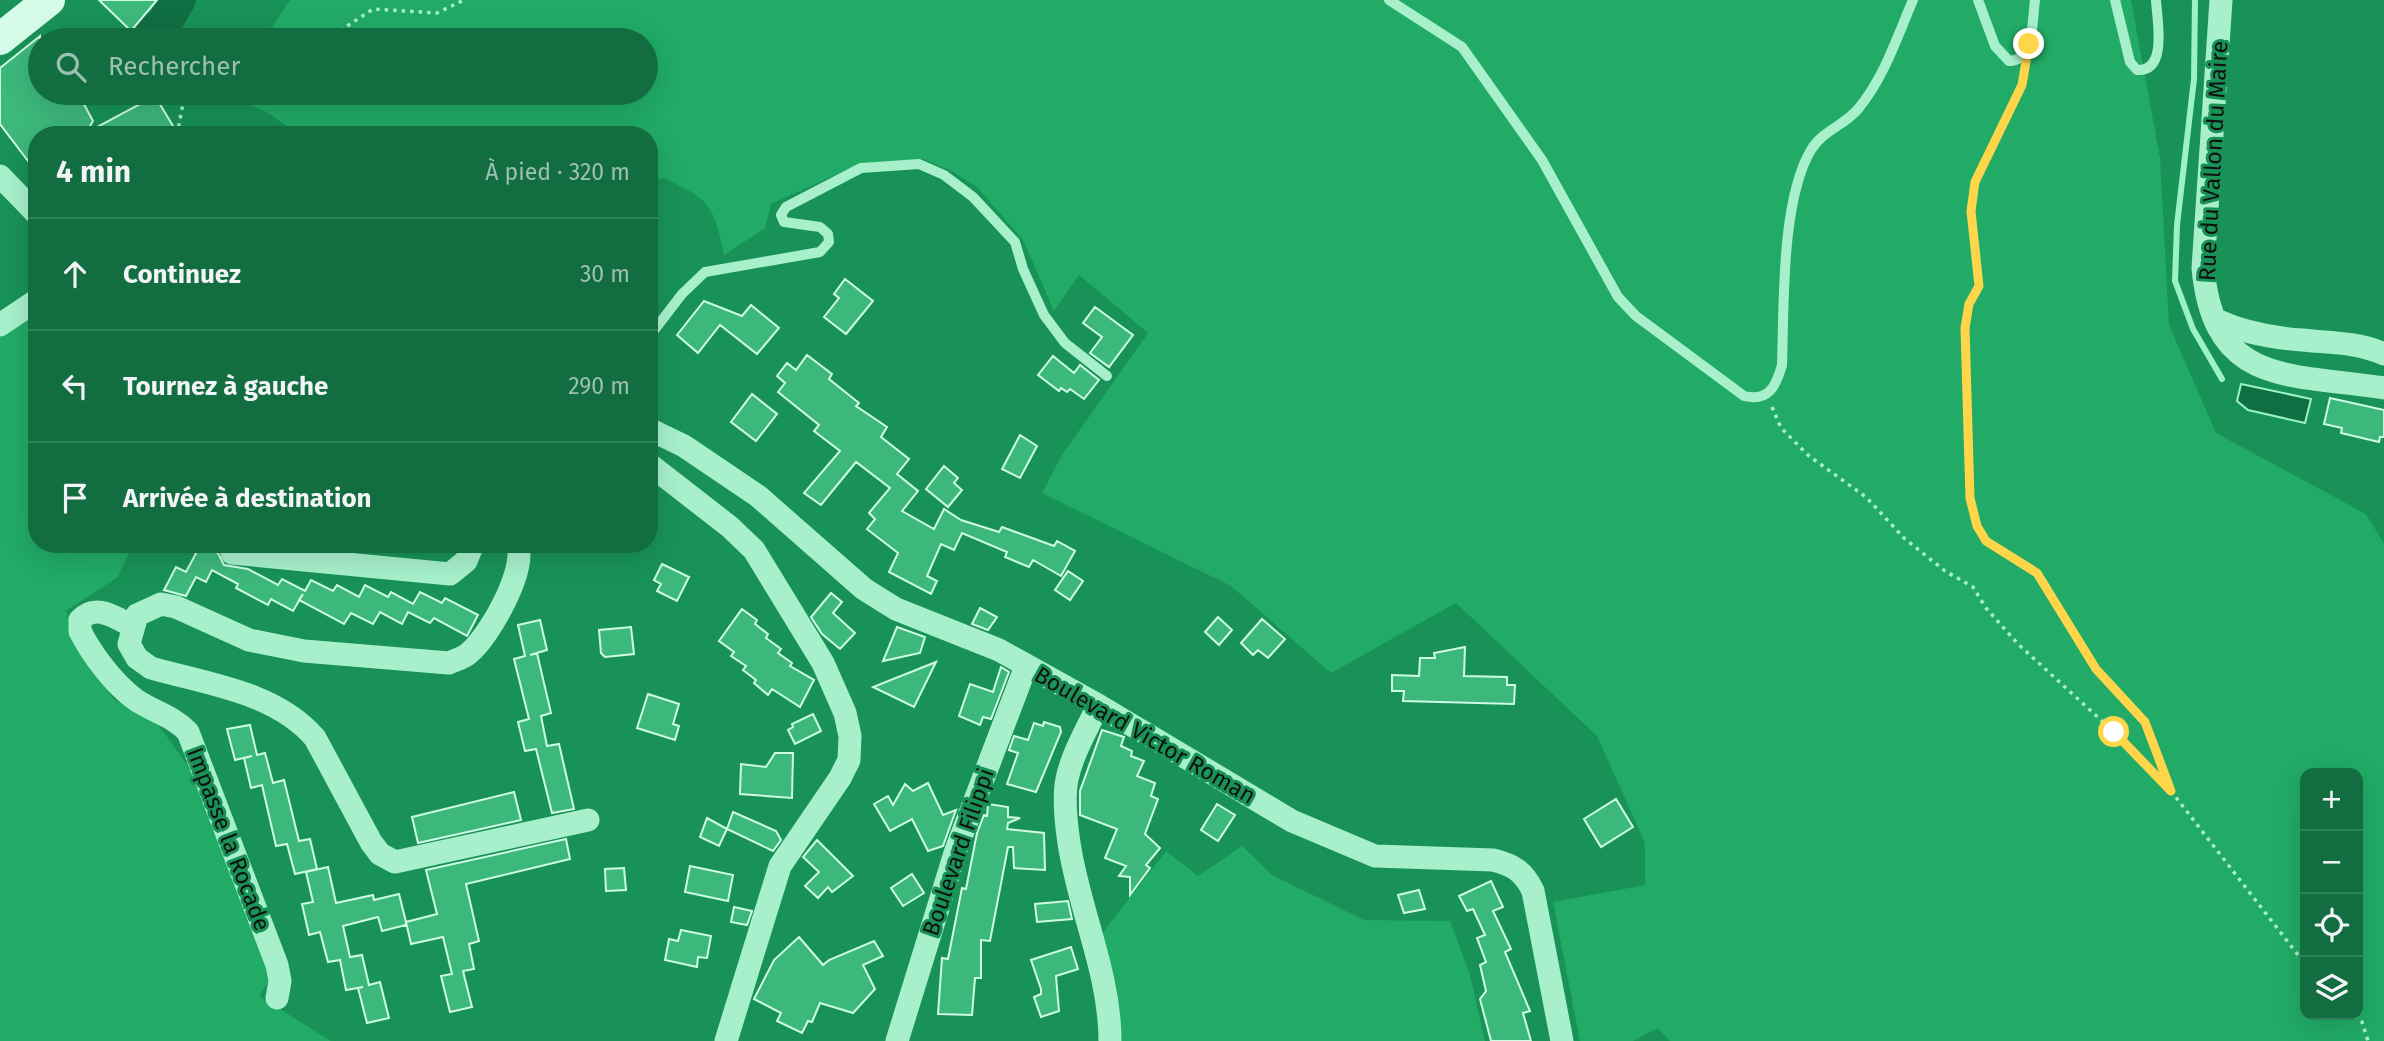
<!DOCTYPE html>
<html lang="fr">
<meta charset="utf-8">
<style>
:root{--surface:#126e41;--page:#1f764c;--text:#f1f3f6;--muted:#9cc0b1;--line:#31815a}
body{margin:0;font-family:"Fira Sans",sans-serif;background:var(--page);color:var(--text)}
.controls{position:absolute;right:21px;bottom:21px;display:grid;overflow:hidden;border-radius:14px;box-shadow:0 7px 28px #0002}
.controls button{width:63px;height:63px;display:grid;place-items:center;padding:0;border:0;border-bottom:2px solid var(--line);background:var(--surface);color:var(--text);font:35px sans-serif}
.stop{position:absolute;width:21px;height:21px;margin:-16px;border:5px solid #ffd54a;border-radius:50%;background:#fff}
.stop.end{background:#ffd54a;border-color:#fff;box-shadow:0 2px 7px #0008}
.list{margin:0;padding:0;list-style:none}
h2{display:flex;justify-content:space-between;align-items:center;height:91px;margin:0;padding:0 28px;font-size:30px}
h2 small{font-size:23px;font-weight:400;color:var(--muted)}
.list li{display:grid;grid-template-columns:46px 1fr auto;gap:21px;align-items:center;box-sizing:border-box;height:112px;padding:0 28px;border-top:2px solid var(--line)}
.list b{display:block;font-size:26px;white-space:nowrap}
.list em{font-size:23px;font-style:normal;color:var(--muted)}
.icon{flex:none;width:38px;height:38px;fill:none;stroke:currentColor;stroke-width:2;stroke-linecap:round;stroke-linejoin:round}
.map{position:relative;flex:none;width:2384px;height:1041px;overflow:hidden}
.search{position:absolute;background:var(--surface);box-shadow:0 7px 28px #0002;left:28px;top:28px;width:630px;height:77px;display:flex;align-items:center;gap:18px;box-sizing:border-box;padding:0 24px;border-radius:38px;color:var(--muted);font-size:26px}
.panel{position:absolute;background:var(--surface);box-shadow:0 7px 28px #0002;left:28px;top:126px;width:630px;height:427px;border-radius:28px}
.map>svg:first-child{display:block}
.green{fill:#21ab66;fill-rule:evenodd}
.water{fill:#106f42;stroke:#9af2c5;stroke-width:2}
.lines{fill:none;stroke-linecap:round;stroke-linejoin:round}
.stream{stroke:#9af2c5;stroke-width:6}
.river{stroke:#106f42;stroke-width:35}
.building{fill:#3db87b;stroke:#cefbe4;stroke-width:2}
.path{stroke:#a7f0cb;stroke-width:3.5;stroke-dasharray:3.5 5;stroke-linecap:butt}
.lane{stroke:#a7f0cb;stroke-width:10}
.street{stroke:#a7f0cb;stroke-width:23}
.secondary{stroke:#d5fbe9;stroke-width:32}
.route{stroke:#ffd54a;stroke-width:9}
.labels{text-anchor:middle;stroke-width:6;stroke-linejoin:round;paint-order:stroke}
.street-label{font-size:23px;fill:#111;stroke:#189257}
</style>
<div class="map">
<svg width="2384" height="1041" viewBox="0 0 2384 1041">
<rect width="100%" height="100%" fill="#189257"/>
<!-- green -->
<path class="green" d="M290,0H2131L2160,158L2169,325L2216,433L2366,514L2384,544V1041H1670L1658,1028L1633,1041H1580L1553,902L1645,885V843L1597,736L1456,603L1331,673L1231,586L1042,493L1062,455L1148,333L1079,275L1054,311L1023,240L978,188L952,171L923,159L862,163L771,204L765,228L724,255C714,205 710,199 663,178L649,182V135H300L268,113L225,93H646V40H255L268,33ZM2305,773H2358V1015H2305Z
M37,309V544H133L118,577L66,611L113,699L157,723L193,773L272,976L259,996L331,1041H0V336Z
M1242,846L1272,875L1364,920L1450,921L1470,975L1485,1041H1115L1100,936L1166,851L1198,876Z"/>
<!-- water -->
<path class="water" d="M2241,384L2311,399L2305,423L2248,410L2237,401Z"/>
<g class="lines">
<!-- stream -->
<path class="stream" d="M2195,0L2194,79L2177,225L2175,281L2193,329L2222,379"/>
<!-- river -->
<path class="river" d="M139,40L164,24L178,0"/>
</g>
<!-- building -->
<path class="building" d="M99,0H157L131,31Z
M40,36V93H78L93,121L86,133L155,96L173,126L157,135H37V150L28,161L0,124V68Z
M845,279L873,301L846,334L824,317L839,298L834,294Z
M704,301L742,316L751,305L779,328L757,354L720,325L698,353L677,335Z
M1095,307L1133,335L1109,367L1090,353L1102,337L1083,323Z
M807,355L832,374L829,379L859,403L856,406L887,427L881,437L909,459L897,474L918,491L902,511L934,529L944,509L961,520L999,532L1002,527L1054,546L1057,541L1075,551L1061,576L1033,560L1029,567L1005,557L1007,552L962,533L954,550L941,544L927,576L937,581L931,594L889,572L898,553L867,529L875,519L869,513L890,488L856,462L821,505L804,493L840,451L814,431L819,425L778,392L785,383L777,376L787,363L796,370Z
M1053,356L1074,373L1080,365L1099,380L1084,399L1070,389L1067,392L1061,388L1059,391L1038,375Z
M752,394L777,414L756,441L731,422Z
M2330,398L2384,410V437H2380L2379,442L2341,433L2342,428L2324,424Z
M1020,435L1037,446L1020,478L1002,469Z
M944,466L958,478L954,483L962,490L948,507L926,489Z
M201,544L218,553L224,565L248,569L278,585L282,579L305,591L311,580L333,591L337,585L359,597L365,585L388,597L391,592L413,604L420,592L442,603L445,598L478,615L467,636L434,618L430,623L408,612L402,624L380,612L373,624L351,613L344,624L299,600L303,594L293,611L271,599L268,605L236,588L238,584L212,570L206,582L196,577L186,596L164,590L176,567L186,572Z
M662,564L689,577L677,601L657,591L661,584L654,580Z
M1068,571L1083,581L1070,600L1055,590Z
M831,593L842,602L833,613L855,633L840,649L822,634L811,617Z
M980,608L997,617L988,630L972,624Z
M742,609L757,620L755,624L768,634L766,638L781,649L778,653L792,663L790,666L814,680L800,707L772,689L768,695L754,683L756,680L743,670L746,666L731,656L734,652L719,641Z
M1218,617L1232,630L1219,645L1205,632Z
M1262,619L1285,639L1268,658L1258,650L1253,655L1241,643Z
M540,620L547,650L530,655L537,653L551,713L541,716L547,746L559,744L574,809L552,813L536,749L525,751L518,722L529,719L514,659L525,656L518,625Z
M631,627L634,654L605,657L601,653L599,630Z
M897,627L925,637L920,653L883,661Z
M1465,647L1464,676L1507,677V685H1515L1514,704L1403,701L1404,691H1392V675L1419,676L1420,658H1435L1434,653Z
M936,662L914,707L873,687Z
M1001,667L1009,672L991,719L983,717L980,725L959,716L970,684L993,692Z
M648,694L679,704L673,724L679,726L675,740L637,728Z
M813,714L821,731L795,744L788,730L793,727L792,724Z
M1044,722L1060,727L1061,732L1036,792L1007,784L1018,753L1009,750L1014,736L1028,740L1034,723L1043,726Z
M250,725L257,755L265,753L273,783L284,780L299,841L310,839L317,869L295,874L287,844L276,846L262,785L251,788L244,758L252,756L235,760L227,729Z
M1102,730L1124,737L1121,746L1132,751L1131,756L1144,761L1137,776L1155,783L1151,796L1158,799L1145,834L1160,848L1146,865L1150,868L1130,895V877L1119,876L1126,866L1105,858L1117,829L1080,815V791Z
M775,753H793L792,798L740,794L741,764L766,767Z
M928,783L943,815L956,810L943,846L928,851L912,819L890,831L874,804L888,796L893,805L905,784L913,791Z
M514,792L521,820L418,843L412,817Z
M1616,799L1633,827L1601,847L1584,819Z
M988,804L1008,807V817L1020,818L1008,823L1007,829L1044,833L1045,870L1014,868L1013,847H1008L990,941L981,940V978H975L972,1015L938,1014L942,958L948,959L962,888L966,889L977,833L984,815L987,816Z
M1217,804L1235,815L1218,841L1201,830Z
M733,812L776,831L781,840L773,851L727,829Z
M707,818L727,829L719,846L700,837Z
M566,839L570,859L466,884L479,941L469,944L474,969L463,971L472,1007L450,1012L441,976L452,974L443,937L411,944L406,922V925L382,931L378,917L343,926L350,957L362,955L369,985L380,982L389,1018L367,1023L358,988L363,987L346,990L340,960L328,962L320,932L309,935L302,904L313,902L306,872L328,867L336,903L373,895L374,900L399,894L406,922L437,914L426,870Z
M817,840L853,876L832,892L828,887L818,898L805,886L819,872L803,857Z
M690,866L733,875L728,901L685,892Z
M624,868L626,890L606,891L605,869Z
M912,874L924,893L903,906L891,888Z
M1491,881L1503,907L1493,911L1511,949L1505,952L1530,1011L1523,1013L1531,1041H1491L1480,999L1486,991L1480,965L1486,962L1477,938L1485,935L1473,909L1467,911L1459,896Z
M1419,890L1425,909L1404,913L1398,895Z
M1068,901L1072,919L1037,922L1035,904Z
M734,907L752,911L747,925L731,922Z
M681,930L711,936L707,958L698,957L697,967L665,960L669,939L678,941Z
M799,937L823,965L829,960L874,941L883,956L863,965L875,989L853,1013L820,1003L812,1022L808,1021L802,1033L777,1021L781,1013L754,999L774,960Z
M1071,947L1078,969L1056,976L1059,1011L1041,1017L1034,997L1041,994V989L1031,960Z"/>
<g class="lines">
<!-- path -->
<path class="path" d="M326,40L373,9L437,13L464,0
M2024,70L2022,85L1975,182L1971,211L1979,286L1969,304L1965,329L1970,498L1977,526L1986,541L2037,573L2096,669L2145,722L2171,791L2305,964
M177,135L185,93
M1772,407L1781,428L1809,456L1866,497L1904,538L1945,571L1973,587L1986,608L2018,644L2114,732L2169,789
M2355,1015L2362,1022L2368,1041"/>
<!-- lane -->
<path class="lane" d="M1389,0L1462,47L1542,160L1618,297L1636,316L1744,396C1769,402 1776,386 1782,365C1784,307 1781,200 1811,150C1822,131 1845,125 1858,109C1884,78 1897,37 1913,0
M1978,0L1995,46L2009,61C2035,61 2032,20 2035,0
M2115,0L2130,62L2137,70C2168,72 2157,20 2156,0
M649,337L682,294L705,272L820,252L829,242L828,234L820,227L784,222L781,215L786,207L861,168L919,164L944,175L973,197L1015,242L1023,269L1044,315L1065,343L1107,376"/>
<!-- street -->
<path class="street" d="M2221,0L2203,268C2214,387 2289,373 2384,388
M0,176L37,214
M2216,320C2242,332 2274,338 2302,340C2331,343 2357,342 2384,354
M0,325L37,300
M649,429L684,446L758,496L864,589L896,609L999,650L1098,705L1292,821L1375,856L1493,860C1514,865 1524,872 1533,891L1562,1041
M649,464L730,527L754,550L823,663L845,713L850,736L849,760L840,778L780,866L726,1041
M517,544C528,568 489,637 469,653C464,658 455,660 449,663L304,651L249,640L176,607L161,604L137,615L129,644L137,658L151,668C207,684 276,692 315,738L371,842L380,854L395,862L588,820
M232,553L450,574L466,561L473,544
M132,626C114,617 96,603 80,620V631C92,655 114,684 136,700C154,712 173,716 188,732L277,965L280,981L277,998
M1098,705C1088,728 1072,754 1067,779C1063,799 1066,823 1069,843C1079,910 1110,973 1110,1041
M897,1041L956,850L1026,666"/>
<!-- secondary -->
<path class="secondary" d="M0,39L49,0"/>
</g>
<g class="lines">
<!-- route -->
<path class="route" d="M2029,44L2022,85L1975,182L1971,211L1979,286L1969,304L1965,328L1970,498L1977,526L1986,541L2037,573L2096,669L2145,722L2171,791L2114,732"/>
</g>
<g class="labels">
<!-- street labels -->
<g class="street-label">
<text transform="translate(2213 161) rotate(-87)" y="8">Rue du Vallon du Maire</text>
<text transform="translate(1145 735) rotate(30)" y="8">Boulevard Victor Roman</text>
<text transform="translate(229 839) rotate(69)" y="8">Impasse la Rocade</text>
<text transform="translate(958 852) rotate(-71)" y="8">Boulevard Filippi</text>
</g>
</g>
</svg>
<div class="controls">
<button>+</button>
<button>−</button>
<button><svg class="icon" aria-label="locate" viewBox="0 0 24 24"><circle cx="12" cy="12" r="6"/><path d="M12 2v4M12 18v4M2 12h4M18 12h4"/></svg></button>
<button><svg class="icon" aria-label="layers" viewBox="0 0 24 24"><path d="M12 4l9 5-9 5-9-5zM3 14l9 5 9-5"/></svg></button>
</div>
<div class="stop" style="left:2114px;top:732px"></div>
<div class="stop end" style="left:2029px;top:44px"></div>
<div class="search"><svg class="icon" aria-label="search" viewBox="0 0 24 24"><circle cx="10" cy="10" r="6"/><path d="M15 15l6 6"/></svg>Rechercher</div>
<section class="panel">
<h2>4 min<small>À pied · 320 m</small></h2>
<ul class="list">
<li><svg class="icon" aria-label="ahead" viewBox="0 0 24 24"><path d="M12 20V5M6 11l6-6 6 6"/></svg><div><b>Continuez</b></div><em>30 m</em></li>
<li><svg class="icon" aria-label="left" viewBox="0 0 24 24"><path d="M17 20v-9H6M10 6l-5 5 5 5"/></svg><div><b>Tournez à gauche</b></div><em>290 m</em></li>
<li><svg class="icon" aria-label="arrive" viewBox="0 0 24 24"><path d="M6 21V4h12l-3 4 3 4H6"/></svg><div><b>Arrivée à destination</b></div></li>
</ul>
</section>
</div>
